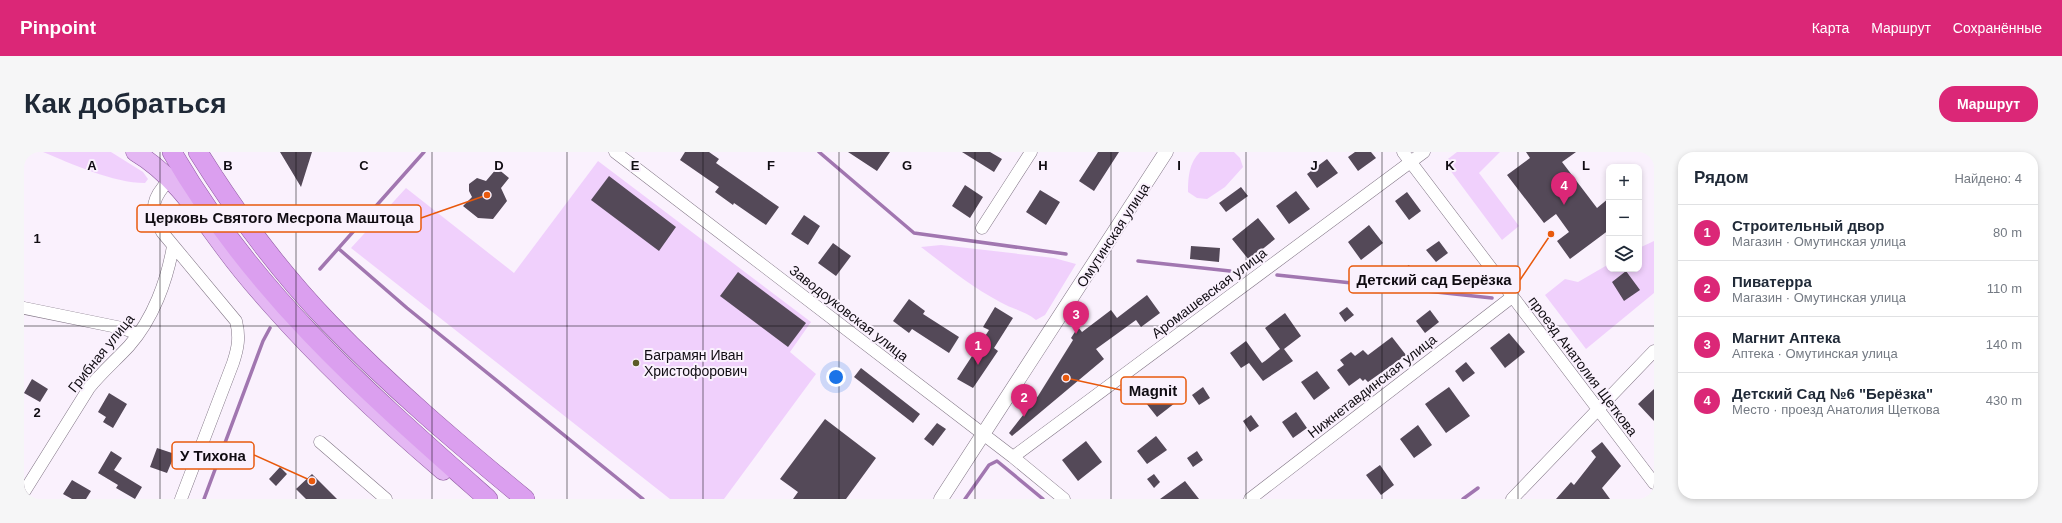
<!DOCTYPE html>
<html lang="ru">
<meta charset="utf-8">
<style>
:root{--surface:#fff;--page:#f6f6f7;--text:#1f2937;--muted:#747a83;--line:#e0e1e3;--accent:#db2777}
body{margin:0;font-family:Helvetica,sans-serif;background:var(--page);color:var(--text)}
.controls{position:absolute;right:12px;top:12px;display:grid;overflow:hidden;border-radius:8px;box-shadow:0 2px 6px #0003}
.controls button{width:36px;height:36px;display:grid;place-items:center;padding:0;border:0;border-bottom:1px solid var(--line);background:var(--surface);color:var(--text);font:20px sans-serif}
.you{position:absolute;left:812px;top:225px;width:14px;height:14px;margin:-10px;border:3px solid #fff;border-radius:50%;background:#1a73e8;box-shadow:0 0 0 6px #1a73e833}
.badge{display:grid;place-items:center;width:26px;height:26px;border-radius:50%;background:var(--accent);color:#fff;font-size:13px;font-weight:700}
.pin{position:absolute;translate:-50% -33px;filter:drop-shadow(0 1px 2px #0008)}
.pin::after{content:'';position:absolute;top:21px;width:14px;height:12px;background:inherit;clip-path:polygon(0 0,100% 0,50% 100%)}
.list{margin:0;padding:0;list-style:none}
h2{display:flex;justify-content:space-between;align-items:center;height:52px;margin:0;padding:0 16px;font-size:17px}
h2 small{font-size:13px;font-weight:400;color:var(--muted)}
.list li{display:grid;grid-template-columns:26px 1fr auto;gap:12px;align-items:center;box-sizing:border-box;height:56px;padding:0 16px;border-top:1px solid var(--line)}
.list b{display:block;font-size:15px;white-space:nowrap}
.list p{margin:0;font-size:13px;white-space:nowrap;color:var(--muted)}
.list em{font-size:13px;font-style:normal;color:var(--muted)}
.icon{flex:none;width:22px;height:22px;fill:none;stroke:currentColor;stroke-width:2;stroke-linecap:round;stroke-linejoin:round}
.map{position:relative;flex:none;width:1630px;height:347px;overflow:hidden;border-radius:16px}
header{display:flex;align-items:center;gap:24px;box-sizing:border-box;height:56px;padding:0 20px;background:var(--accent);color:#fff}
header strong{font-size:19px}
nav{display:flex;gap:22px;margin-inline-start:auto;font-size:14px}
.intro{display:flex;align-items:center;justify-content:space-between;box-sizing:border-box;height:96px;padding:0 24px}
h1{margin:0;font-size:28px}
.button{padding:10px 18px;border-radius:16px;background:var(--accent);color:#fff;font-size:14px;font-weight:700}
main{display:flex;gap:24px;padding:0 24px}
aside{flex:1;background:var(--surface);border-radius:16px;box-shadow:0 2px 6px #0003}
.map>svg:first-child{display:block}
.green{fill:#f0d0fc}
.lines{fill:none;stroke-linecap:round;stroke-linejoin:round}
.stream{stroke:#a176b0;stroke-width:3.5}
.building{fill:#544958}
.minor-casing{stroke:#817585;stroke-width:13}
.tertiary-casing{stroke:#817585;stroke-width:15}
.primary-casing{stroke:#8e5c9f;stroke-width:19}
.trunk-casing{stroke:#8e5c9f;stroke-width:20}
.minor{stroke:#fff;stroke-width:12}
.tertiary{stroke:#fff;stroke-width:14}
.primary{stroke:#e4b7f3;stroke-width:18}
.trunk{stroke:#db9fef;stroke-width:19}
.grid{fill:none;stroke:#100c12;stroke-width:1;stroke-opacity:0.55}
.poi-dot{fill:#5c5b27;stroke:#faf1fd;stroke-width:1.5}
.labels{text-anchor:middle;stroke-width:4;stroke-linejoin:round;paint-order:stroke}
.street-label{font-size:14px;fill:#100c12;stroke:#faf1fd}
.poi-label{font-size:14px;fill:#100c12;stroke:#faf1fd;text-anchor:start}
.grid-label{font-size:13px;text-anchor:middle;font-weight:bold;fill:#100c12;stroke:#faf1fd;stroke-width:4;stroke-linejoin:round;paint-order:stroke}
.leader{fill:none;stroke:#e8590c;stroke-width:1.5}
.callout-dot{fill:#e8590c;stroke:#faf1fd;stroke-width:1.5}
.callout{fill:#faf1fd;stroke:#e8590c;stroke-width:1.5}
.callout-label{font-size:15px;text-anchor:middle;font-weight:bold;fill:#100c12}
</style>
<header>
<strong>Pinpoint</strong>
<nav><a>Карта</a><a>Маршрут</a><a>Сохранённые</a></nav>
</header>
<div class="intro"><h1>Как добраться</h1><a class="button">Маршрут</a></div>
<main>
<div class="map">
<svg width="1630" height="347" viewBox="0 0 1630 347">
<rect width="100%" height="100%" fill="#faf1fd"/>
<!-- green -->
<path class="green" d="M19,0H87L119,20L124,27L121,31C89,31 48,12 19,0Z
M1176,0H1210L1216,6L1219,15L1201,35L1183,47L1173,46L1164,40C1164,25 1165,11 1176,0Z
M1433,0H1476L1455,21L1495,74L1478,88L1420,10Z
M574,9L787,170L766,200L792,222L700,347H646L327,96L382,36L490,121Z
M1630,89V141L1562,197L1521,143L1541,127L1554,130L1585,112V117H1615V96Z
M917,93L1030,106L1052,112L1021,163L1012,168C1001,159 988,157 976,150C948,135 923,115 897,95Z"/>
<g class="lines">
<!-- stream -->
<path class="stream" d="M795,0L890,81L1042,102
M315,97L383,156L619,347
M1114,109L1206,119
M296,117L400,0
M1253,123L1468,146
M180,347L239,189L246,176
M941,347L965,313L973,309L1019,347
M1439,347L1454,336"/>
</g>
<!-- building -->
<path class="building" d="M256,0H288L277,35Z
M661,0H685L695,7L692,11L755,55L742,73L710,51L709,53L691,40L695,35L656,8Z
M824,0H866L853,19Z
M938,0H966L978,7L970,20Z
M1074,0H1095L1070,39L1055,29Z
M1331,0H1347L1352,6L1334,19L1324,5Z
M1502,0H1552L1538,10L1573,56L1585,46V78L1546,107L1533,89L1545,80L1532,62L1520,71L1483,23L1506,6Z
M1303,7L1314,21L1293,36L1283,22Z
M473,16L485,26L477,36L483,49L469,67L454,66L439,54L448,45L445,39V32L453,26L462,29Z
M585,24L652,75L635,99L567,48Z
M941,33L959,45L946,66L928,54Z
M1217,35L1224,44L1202,60L1195,51Z
M1016,38L1036,50L1022,73L1002,60Z
M1272,39L1286,57L1265,72L1252,54Z
M1383,40L1397,59L1385,68L1371,49Z
M780,63L796,74L784,93L767,82Z
M1234,66L1251,87L1225,108L1208,87Z
M1345,73L1359,91L1337,108L1324,90Z
M1415,89L1424,101L1412,110L1402,98Z
M809,91L827,104L812,124L794,111Z
M1167,94L1196,96L1195,110L1166,107Z
M1385,113L1390,121L1381,126L1377,118Z
M1602,119L1616,138L1600,149L1588,130Z
M714,120L782,171L764,195L696,144Z
M1123,143L1136,161L1117,175L1112,168L1072,197L1080,207L988,284L985,281L1014,244L1049,188L1047,186L1054,175L1058,180L1087,158L1093,166Z
M885,147L901,159L899,162L935,185L925,201L888,177L885,181L869,169Z
M971,155L989,166L970,196L974,199L949,236L933,227L965,178L959,175Z
M1323,155L1330,163L1321,170L1315,161Z
M1406,158L1415,170L1401,181L1392,169Z
M1261,161L1277,184L1260,197L1269,209L1239,229L1225,211L1217,216L1206,201L1222,189L1238,211L1241,209L1256,197L1241,176Z
M1485,181L1501,200L1481,216L1466,196Z
M1368,185L1382,203L1344,230L1341,227L1339,229L1336,226L1325,234L1313,218L1320,213L1316,208L1327,200L1331,204L1339,198L1344,203Z
M1442,210L1451,221L1439,230L1431,219Z
M837,216L896,262L889,271L830,225Z
M1293,219L1306,236L1290,248L1277,230Z
M8,227L24,237L16,250L0,241Z
M1136,232L1151,251L1133,265L1118,246Z
M1179,235L1186,246L1175,253L1168,243Z
M1425,235L1446,264L1422,281L1401,252Z
M1630,237V269L1614,252Z
M85,241L103,252L89,276L79,270L82,265L74,260Z
M1272,260L1283,276L1269,286L1258,270Z
M1227,263L1235,274L1226,280L1219,269Z
M801,267L852,306L822,347H769L774,340L756,327Z
M913,271L922,277L909,294L900,287Z
M1394,273L1408,293L1390,306L1376,287Z
M1132,284L1143,298L1123,312L1113,299Z
M1062,289L1078,310L1054,329L1038,308Z
M1578,290L1597,314L1578,336L1586,347H1532L1547,330L1550,333L1572,305L1567,299Z
M133,296L151,302L143,321L126,315Z
M87,299L98,306L90,318L118,335L111,347L92,336L94,333L74,321Z
M1173,299L1179,308L1169,315L1163,306Z
M1356,313L1370,333L1357,343L1342,323Z
M256,315L263,322L252,334L245,327Z
M288,322L313,347H282L272,337Z
M1130,322L1136,330L1130,336L1123,327Z
M48,328L67,339L62,347H48L39,342Z
M1161,329L1175,347H1136Z"/>
<g class="lines">
<!-- minor casing -->
<g class="minor-casing">
<path id="minor" d="M591,0L989,305L1040,347
M1379,0L1630,331
M146,27C128,46 125,56 138,80L212,169C216,185 214,196 209,211L157,347
M958,76L1007,0
M0,156L98,176L114,182
M296,290L362,347
M989,305L1400,0
M0,340L65,236C77,221 92,208 105,194C129,167 143,129 149,94
M1226,347L1488,145
M1488,347L1630,199"/>
</g>
<!-- tertiary casing -->
<g class="tertiary-casing">
<path id="tertiary" d="M917,347L1142,0"/>
</g>
<!-- primary casing -->
<g class="primary-casing">
<path id="primary" d="M111,0C150,23 174,61 201,97C215,116 231,135 247,153C300,213 358,267 419,319"/>
</g>
<!-- trunk casing -->
<g class="trunk-casing">
<path id="trunk" d="M148,0C230,142 343,240 464,347
M174,0C212,61 255,119 305,171C366,234 433,291 501,347"/>
</g>
<!-- minor -->
<use href="#minor" class="minor"/>
<!-- tertiary -->
<use href="#tertiary" class="tertiary"/>
<!-- primary -->
<use href="#primary" class="primary"/>
<!-- trunk -->
<use href="#trunk" class="trunk"/>
</g>
<!-- grid -->
<path class="grid" d="M136,0V347M272,0V347M408,0V347M543,0V347M679,0V347M815,0V347M951,0V347M1087,0V347M1222,0V347M1358,0V347M1494,0V347M0,174H1630"/>
<!-- markers -->
<circle class="poi-dot" cx="612" cy="211" r="4"/>
<g class="labels">
<!-- street labels -->
<g class="street-label">
<text transform="translate(1089 83) rotate(-57)" y="5">Омутинская улица</text>
<text transform="translate(1185 141) rotate(-37)" y="5">Аромашевская улица</text>
<text transform="translate(825 161) rotate(38)" y="5">Заводоуковская улица</text>
<text transform="translate(77 201) rotate(-51)" y="5">Грибная улица</text>
<text transform="translate(1559 214) rotate(53)" y="5">проезд Анатолия Щеткова</text>
<text transform="translate(1348 234) rotate(-38)" y="5">Нижнетавдинская улица</text>
</g>
<!-- poi labels -->
<g class="poi-label">
<text x="620" y="208">Баграмян Иван<tspan x="620" dy="16">Христофорович</tspan></text>
</g>
</g>
<g class="grid-label">
<text x="68" y="18">A</text>
<text x="204" y="18">B</text>
<text x="340" y="18">C</text>
<text x="475" y="18">D</text>
<text x="611" y="18">E</text>
<text x="747" y="18">F</text>
<text x="883" y="18">G</text>
<text x="1019" y="18">H</text>
<text x="1155" y="18">I</text>
<text x="1290" y="18">J</text>
<text x="1426" y="18">K</text>
<text x="1562" y="18">L</text>
<text x="13" y="91">1</text>
<text x="13" y="265">2</text>
</g>
<!-- callouts -->
<path class="leader" d="M463 43L397 66M1527 82L1496 128M1042 226L1097 238M288 329L230 303"/>
<g class="callout-dot">
<circle cx="463" cy="43" r="4"/>
<circle cx="1527" cy="82" r="4"/>
<circle cx="1042" cy="226" r="4"/>
<circle cx="288" cy="329" r="4"/>
</g>
<g class="callout">
<rect x="113" y="53" width="284" height="27" rx="4"/>
<rect x="1325" y="114" width="171" height="27" rx="4"/>
<rect x="1097" y="225" width="65" height="27" rx="4"/>
<rect x="148" y="290" width="82" height="27" rx="4"/>
</g>
<g class="callout-label">
<text x="255" y="71">Церковь Святого Месропа Маштоца</text>
<text x="1410" y="133">Детский сад Берёзка</text>
<text x="1129" y="244">Magnit</text>
<text x="189" y="309">У Тихона</text>
</g>
</svg>
<div class="controls">
<button>+</button>
<button>−</button>
<button><svg class="icon" aria-label="layers" viewBox="0 0 24 24"><path d="M12 4l9 5-9 5-9-5zM3 14l9 5 9-5"/></svg></button>
</div>
<div class="you"></div>
<div class="pin badge" style="left:954px;top:213px">1</div>
<div class="pin badge" style="left:1000px;top:265px">2</div>
<div class="pin badge" style="left:1052px;top:182px">3</div>
<div class="pin badge" style="left:1540px;top:53px">4</div>
</div>
<aside>
<h2>Рядом<small>Найдено: 4</small></h2>
<ul class="list">
<li><span class="badge">1</span><div><b>Строительный двор</b><p>Магазин · Омутинская улица</p></div><em>80 m</em></li>
<li><span class="badge">2</span><div><b>Пиватерра</b><p>Магазин · Омутинская улица</p></div><em>110 m</em></li>
<li><span class="badge">3</span><div><b>Магнит Аптека</b><p>Аптека · Омутинская улица</p></div><em>140 m</em></li>
<li><span class="badge">4</span><div><b>Детский Сад №6 &quot;Берёзка&quot;</b><p>Место · проезд Анатолия Щеткова</p></div><em>430 m</em></li>
</ul>
</aside>
</main>
